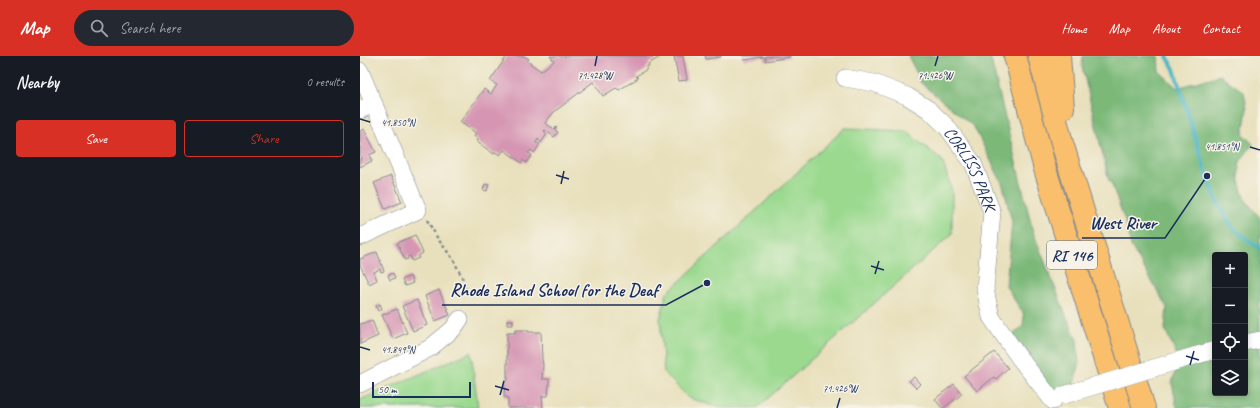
<!DOCTYPE html>
<meta charset="utf-8">
<style>
:root{--surface:#171b24;--page:#242831;--text:#f1f3f6;--muted:#9ea1a6;--line:#363941;--accent:#d93025}
body{margin:0;font-family:Caveat,sans-serif;background:var(--page);color:var(--text)}
.controls{position:absolute;right:12px;bottom:12px;display:grid;overflow:hidden;border-radius:4px;box-shadow:0 2px 6px #0003}
.controls button{width:36px;height:36px;display:grid;place-items:center;padding:0;border:0;border-bottom:1px solid var(--line);background:var(--surface);color:var(--text);font:20px sans-serif}
.scale{position:absolute;left:12px;bottom:10px;width:99px;box-sizing:border-box;padding-left:4px;border:2px solid #1b2f5e;border-top:0;font-size:11px;line-height:14px;white-space:nowrap;color:#1b2f5e;-webkit-text-stroke:3px #f7f3e8;paint-order:stroke}
.list{margin:0;padding:0;list-style:none}
h2{display:flex;justify-content:space-between;align-items:center;height:52px;margin:0;padding:0 16px;font-size:17px}
h2 small{font-size:13px;font-weight:400;color:var(--muted)}
.actions{display:flex;gap:8px;padding:12px 16px}
.actions a{flex:1;padding:9px 0;border:1px solid var(--accent);border-radius:4px;text-align:center;font-size:14px;color:var(--accent)}
.actions .main{background:var(--accent);color:#fff}
.icon{flex:none;width:22px;height:22px;fill:none;stroke:currentColor;stroke-width:2;stroke-linecap:round;stroke-linejoin:round}
.map{position:relative;flex:none;width:900px;height:352px;overflow:hidden}
header{display:flex;align-items:center;gap:24px;box-sizing:border-box;height:56px;padding:0 20px;background:var(--accent);color:#fff}
header strong{font-size:19px}
nav{display:flex;gap:22px;margin-inline-start:auto;font-size:14px}
.search{width:280px;height:36px;background:var(--page);display:flex;align-items:center;gap:10px;box-sizing:border-box;padding:0 14px;border-radius:22px;color:var(--muted);font-size:15px}
main{display:flex}
aside{flex:1;background:var(--surface)}
.map>svg:first-child{display:block}
.green{fill:#9ad98e;stroke:#5a8476}
.forest{fill:#7bb979;stroke:#4b746c;fill-rule:evenodd}
.lines{fill:none;stroke-linecap:round;stroke-linejoin:round}
.stream{stroke:#49b6c5;stroke-width:4}
.building{fill:#d696b3}
.minor-casing{stroke:#82888d;stroke-width:18}
.highway-casing{stroke:#82888d;stroke-width:24}
.path{stroke:#82888d;stroke-width:2.5;stroke-dasharray:3 3;stroke-linecap:butt}
.minor{stroke:#fff;stroke-width:17}
.highway{stroke:#f9bf6d;stroke-width:22}
.minor-bridge-casing{stroke:#82888d;stroke-width:18;stroke-linecap:butt}
.minor-bridge{stroke:#fff;stroke-width:17}
.ticks{fill:none;stroke:#1b2f5e;stroke-width:1.5}
.labels{text-anchor:middle;stroke-width:3;stroke-linejoin:round;paint-order:stroke}
.shield{fill:#f7f3e8;stroke:#5d6a87;stroke-width:1}
.shield-label{font-size:16px;font-weight:bold;fill:#1b2f5e}
.street-label{font-size:17px;fill:#1b2f5e;stroke:#f7f3e8}
.ticks-label{font-size:10px;text-anchor:middle;fill:#1b2f5e;stroke:#f7f3e8;stroke-width:3;stroke-linejoin:round;paint-order:stroke}
.leader{fill:none;stroke:#1b2f5e;stroke-width:1.5}
.callout-dot{fill:#1b2f5e;stroke:#f7f3e8;stroke-width:1.5}
.callout-label{font-size:18px;text-anchor:middle;font-weight:bold;fill:#1b2f5e;stroke:#f7f3e8;stroke-width:3;stroke-linejoin:round;paint-order:stroke}
</style>
<header>
<strong>Map</strong>
<div class="search"><svg class="icon" aria-label="search" viewBox="0 0 24 24"><circle cx="10" cy="10" r="6"/><path d="M15 15l6 6"/></svg>Search here</div>
<nav><a>Home</a><a>Map</a><a>About</a><a>Contact</a></nav>
</header>
<main>
<aside>
<h2>Nearby<small>0 results</small></h2>
<ul class="list">
</ul>
<div class="actions"><a class="main">Save</a><a>Share</a></div>
</aside>
<div class="map">
<svg width="900" height="352" viewBox="0 0 900 352">
<rect width="100%" height="100%" fill="#f7f3e8"/>
<filter id="ink" filterUnits="userSpaceOnUse"><feTurbulence type="fractalNoise" baseFrequency=".025" numOctaves="2"/><feDisplacementMap in="SourceGraphic" scale="8" xChannelSelector="R" yChannelSelector="G"/><feConvolveMatrix kernelMatrix="1 2 1 2 8 2 1 2 1" color-interpolation-filters="sRGB"/></filter>
<filter id="wash" filterUnits="userSpaceOnUse"><feTurbulence type="fractalNoise" baseFrequency=".012" numOctaves="4" result="noise"/><feDisplacementMap in="SourceGraphic" scale="16" xChannelSelector="R" yChannelSelector="G"/><feGaussianBlur stdDeviation="0.9" result="paint"/><feColorMatrix in="noise" values="0 0 0 0 0 0 0 0 0 0 0 0 0 0 0 0 0 1.4 0 .05"/><feComposite in="paint" operator="in"/></filter>
<g filter="url(#wash)">
<rect width="100%" height="100%" fill="#e8e0bc"/>
<!-- green -->
<path class="green" d="M485,72L546,75L582,104L592,135V178L397,352H360L329,342L304,317L300,263L307,237Z
M111,296L118,352H0V344Z"/>
<!-- forest -->
<path class="forest" d="M548,0H630L673,176L705,257L717,284L719,310L712,334L700,344L643,287L663,270L664,259L646,230L652,166L643,129L614,71L560,26L559,21Z
M723,0H798L799,15L817,32L860,19L884,36L887,53L883,78L893,88L881,104L879,109V125L884,142L900,162V352H817L812,327L819,304L805,273L807,251L771,190L765,165L751,126L749,125L722,10ZM855,199H885V337H855Z"/>
<g class="lines">
<!-- stream -->
<path class="stream" d="M807,0L814,13L847,120L859,150L874,173L900,193"/>
</g>
<g id="blocks">
<!-- building -->
<path class="building" d="M147,0H164L169,3L167,5L181,15L194,5L190,0H302L288,8L289,10L286,11L287,13L278,19L276,20L278,22L259,34L256,32L243,40L233,26L194,56L185,67L194,73L197,70L195,74L198,76L194,81L185,74L184,75L187,78L181,87L178,83L176,87L180,88L174,97L171,94L168,97L172,99L166,107L163,104L162,107L144,94L140,99L135,96L134,98L117,86L118,84L114,80L116,77L100,66L124,33L131,38L137,29L130,25Z
M314,0H323L327,24L319,25Z
M345,0H361V1L346,3Z
M383,0H403V1L384,4Z
M405,0H430V1L405,5Z
M4,73L16,96L9,99L12,105L0,111V102H2L0,99V75Z
M31,120L42,146L25,153L14,127Z
M125,128L129,129L127,135L123,134Z
M55,179L63,197L58,200L59,202L52,205L50,200L47,201L48,203L45,204L37,187Z
M17,196L24,215L21,216L20,213L14,216L17,224L9,228L0,209V203Z
M33,217L35,222L30,224L28,219Z
M50,220L53,227L45,230L42,224Z
M79,234L90,259L75,265L65,240Z
M57,244L67,269L53,275L42,250Z
M20,248L22,253L18,255L16,250Z
M37,253L47,277L33,283L22,259Z
M12,264L18,280L0,288V268Z
M147,264H153V269H147Z
M155,274H168V276H181L182,303L183,309L182,323H189V327L188,340H182L183,352H148V341H144L145,324H148L147,318V277H155Z
M634,296L648,312L636,323L634,321L617,335L604,320Z
M554,321L560,328L556,332L549,325Z
M594,328L602,338L584,352H582L575,343Z"/>
</g>
</g>
<g filter="url(#ink)">
<use href="#blocks" fill-opacity="0" stroke="#82888d" stroke-width="1"/>
<g class="lines">
<!-- minor casing -->
<g class="minor-casing">
<g id="minor">
<path d="M0,15L58,154L0,181"/>
<path id="s1" d="M485,22L514,27L547,40L568,53L587,71L613,107L632,156L625,233L631,261L658,300L693,345"/>
<path d="M0,54L14,48"/>
<path d="M885,287L900,284"/>
<path d="M834,300L855,294"/>
<path d="M0,328L70,292L93,273L100,263"/>
</g>
</g>
<!-- highway casing -->
<g class="highway-casing">
<path id="highway" d="M655,0L685,113L760,352
M679,0L702,87L784,352
M699,0L703,52"/>
</g>
<!-- path -->
<path class="path" d="M67,164L78,183L93,203L104,225L107,237"/>
<!-- minor -->
<use href="#minor" class="minor"/>
<!-- highway -->
<use href="#highway" class="highway"/>
<!-- minor-bridge casing -->
<g class="minor-bridge-casing">
<path id="minor-bridge" d="M704,339L834,300"/>
</g>
<!-- minor-bridge -->
<use href="#minor-bridge" class="minor-bridge"/>
</g>
</g>
<!-- ticks -->
<path class="ticks" d="M235,10L237,0M575,10L578,0M0,63L10,66M890,91L900,94M196,119L209,123M201,128L204,115M511,210L524,214M515,218L519,205M0,291L10,294M826,300L839,304M830,309L834,295M135,330L149,334M140,339L144,325M477,352L480,342"/>
<g class="labels">
<!-- shield labels -->
<rect class="shield" x="687" y="185" width="50" height="28" rx="3"/>
<g class="shield-label">
<text x="712" y="205">RI 146</text>
</g>
<!-- street labels -->
<g class="street-label">
<text dy="6" stroke="none"><textPath href="#s1" startOffset="164">CORLISS PARK</textPath></text>
</g>
</g>
<g class="ticks-label">
<text x="235" y="23">71.428°W</text>
<text x="575" y="23">71.426°W</text>
<text x="38" y="70">41.850°N</text>
<text x="862" y="94">41.851°N</text>
<text x="38" y="297">41.849°N</text>
<text x="480" y="336">71.426°W</text>
</g>
<!-- callouts -->
<path class="leader" d="M847 120L805 182H722M347 227L306 249H82"/>
<g class="callout-dot">
<circle cx="847" cy="120" r="4"/>
<circle cx="347" cy="227" r="4"/>
</g>
<g class="callout-label">
<text x="763" y="173">West River</text>
<text x="194" y="240">Rhode Island School for the Deaf</text>
</g>
</svg>
<div class="controls">
<button>+</button>
<button>−</button>
<button><svg class="icon" aria-label="locate" viewBox="0 0 24 24"><circle cx="12" cy="12" r="6"/><path d="M12 2v4M12 18v4M2 12h4M18 12h4"/></svg></button>
<button><svg class="icon" aria-label="layers" viewBox="0 0 24 24"><path d="M12 4l9 5-9 5-9-5zM3 14l9 5 9-5"/></svg></button>
</div>
<div class="scale">50 m</div>
</div>
</main>
